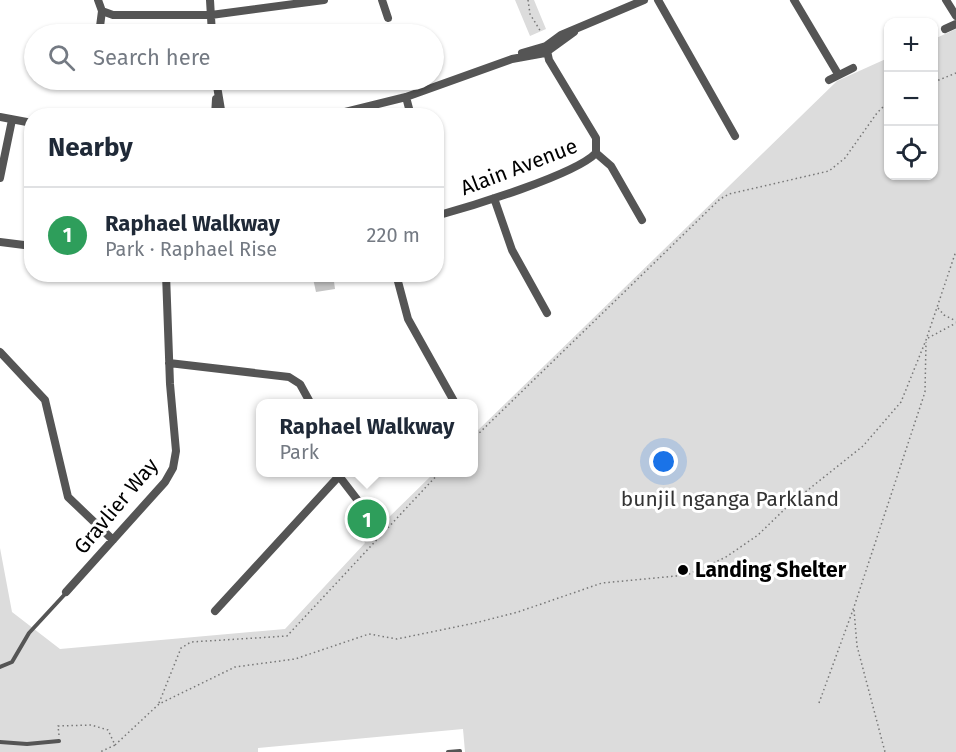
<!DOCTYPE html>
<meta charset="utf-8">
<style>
:root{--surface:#fff;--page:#f2f2f3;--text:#1f2937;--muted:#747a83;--line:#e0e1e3;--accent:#1a73e8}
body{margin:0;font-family:"Fira Sans",sans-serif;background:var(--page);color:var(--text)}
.controls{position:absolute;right:18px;top:18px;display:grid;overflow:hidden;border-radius:12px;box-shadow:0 2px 4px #0004}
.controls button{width:54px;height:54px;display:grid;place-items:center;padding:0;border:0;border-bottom:2px solid var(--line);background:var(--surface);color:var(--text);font:30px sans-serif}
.you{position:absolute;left:664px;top:462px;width:21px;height:21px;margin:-15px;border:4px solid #fff;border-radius:50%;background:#1a73e8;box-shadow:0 0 0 9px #1a73e833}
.badge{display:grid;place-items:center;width:39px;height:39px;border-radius:50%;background:var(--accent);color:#fff;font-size:20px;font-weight:700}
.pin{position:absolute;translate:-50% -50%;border:3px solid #fff;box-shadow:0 2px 6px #0006}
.popup{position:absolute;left:256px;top:399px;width:222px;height:78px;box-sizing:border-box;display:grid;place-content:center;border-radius:12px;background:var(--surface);filter:drop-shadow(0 2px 4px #0005);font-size:20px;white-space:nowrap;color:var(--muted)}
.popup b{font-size:22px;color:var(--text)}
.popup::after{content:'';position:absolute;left:50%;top:100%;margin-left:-12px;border:12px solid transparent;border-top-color:var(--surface)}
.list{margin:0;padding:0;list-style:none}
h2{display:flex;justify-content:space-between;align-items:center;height:78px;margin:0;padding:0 24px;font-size:26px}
h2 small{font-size:20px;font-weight:400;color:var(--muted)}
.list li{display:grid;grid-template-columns:39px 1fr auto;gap:18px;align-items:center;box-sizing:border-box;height:96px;padding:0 24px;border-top:2px solid var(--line)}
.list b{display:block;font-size:22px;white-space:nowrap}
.list p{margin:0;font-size:20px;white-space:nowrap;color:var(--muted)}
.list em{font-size:20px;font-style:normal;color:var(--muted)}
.icon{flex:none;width:33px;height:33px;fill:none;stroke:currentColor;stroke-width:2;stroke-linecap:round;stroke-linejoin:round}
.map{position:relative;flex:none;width:956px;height:752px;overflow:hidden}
.search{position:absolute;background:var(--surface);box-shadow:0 2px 4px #0004;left:24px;top:24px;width:420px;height:66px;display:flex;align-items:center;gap:15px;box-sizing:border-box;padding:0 21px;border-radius:33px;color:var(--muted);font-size:22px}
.panel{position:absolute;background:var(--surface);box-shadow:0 2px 4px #0004;left:24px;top:108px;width:420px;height:174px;border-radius:24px}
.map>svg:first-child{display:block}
.green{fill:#dcdcdc}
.building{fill:#c4c4c4}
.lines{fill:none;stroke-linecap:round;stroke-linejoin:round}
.path{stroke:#777;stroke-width:1.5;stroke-dasharray:1.5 3;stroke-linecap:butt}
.lane{stroke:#555;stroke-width:4}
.street{stroke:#555;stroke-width:8}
.poi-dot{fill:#000;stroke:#fff;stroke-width:2}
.labels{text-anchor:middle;stroke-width:6;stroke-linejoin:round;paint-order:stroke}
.street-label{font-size:21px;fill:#000;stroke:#fff}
.park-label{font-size:21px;fill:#333;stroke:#fff}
.poi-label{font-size:21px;font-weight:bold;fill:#000;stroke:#fff;text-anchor:start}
</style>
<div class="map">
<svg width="956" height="752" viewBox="0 0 956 752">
<rect width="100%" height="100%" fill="#fff"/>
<!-- green -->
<path class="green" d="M515,0H534L546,29L530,36Z
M956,29V752H465L463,729L258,748V752H0V548L12,612L60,649L285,629L365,543L351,513L368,498L382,524L434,473L473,472L474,434L837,81L888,58V176H934V39Z"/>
<!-- building -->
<path class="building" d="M312,274H333L335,289L316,292Z"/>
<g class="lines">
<!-- path -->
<path class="path" d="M528,0L530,14L541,32
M934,82L956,73
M938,308L944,315L956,321
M928,338L956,323
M473,439L720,199L729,194L829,171L845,158L877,113L888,102
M854,610L857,646L885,752
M159,703L181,648L191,642L287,636L440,472
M819,703L854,607L925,392L926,342
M59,735L58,726L91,725L108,730L115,745L100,752
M115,745L159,704L235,667L295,659L369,634L397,639L475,623L518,612L602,583L687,575L726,557L758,535L789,505L863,446L901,402L926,340L956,251"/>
<!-- lane -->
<path class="lane" d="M0,667L12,662L29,633L66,593
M0,742L27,744L59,741
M448,752L460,751"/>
<!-- street -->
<path class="street" d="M98,0L102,11L99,34
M210,0L212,34
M382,0L388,18
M658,0L735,136
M794,0L838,74
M946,0L956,16
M102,11L113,15H211L324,0
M945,29L956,24
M522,53L546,46L561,35L644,0
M216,80L222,116
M829,80L853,68
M406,97L411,116
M215,116L216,99
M329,116L406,97L512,59L545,53L574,32
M0,117L32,123
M596,153L611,166L642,220
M0,178L12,120
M494,198L512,250L547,313
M436,216C469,207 575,175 596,153V138L549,60L546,46
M0,242L32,246
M396,274L408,319L455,403
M0,352L45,400L68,497L113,540
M169,363L289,377L300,384L311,404
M341,472L339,476L359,502
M66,592L165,482L173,468L176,451L170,384L166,274
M215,611L339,476"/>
</g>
<!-- markers -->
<circle class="poi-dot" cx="683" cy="570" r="6"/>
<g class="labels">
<!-- street labels -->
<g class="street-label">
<text transform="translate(519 167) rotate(-21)" y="7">Alain Avenue</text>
<text transform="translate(116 506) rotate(-50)" y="7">Gravlier Way</text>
</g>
<!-- park labels -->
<g class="park-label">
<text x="730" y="506">bunjil nganga Parkland</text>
</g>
<!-- poi labels -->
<g class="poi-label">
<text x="695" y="577">Landing Shelter</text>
</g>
</g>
</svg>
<div class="controls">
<button>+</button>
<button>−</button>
<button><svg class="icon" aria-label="locate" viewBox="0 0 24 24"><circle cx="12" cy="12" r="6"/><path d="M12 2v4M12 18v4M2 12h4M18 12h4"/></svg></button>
</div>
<div class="you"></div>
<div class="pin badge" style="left:367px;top:519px;background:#2e9e5b">1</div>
<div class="popup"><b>Raphael Walkway</b>Park</div>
<div class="search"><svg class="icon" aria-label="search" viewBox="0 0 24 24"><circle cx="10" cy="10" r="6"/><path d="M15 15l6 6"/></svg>Search here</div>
<section class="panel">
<h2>Nearby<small></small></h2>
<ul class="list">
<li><span class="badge" style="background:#2e9e5b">1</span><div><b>Raphael Walkway</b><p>Park · Raphael Rise</p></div><em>220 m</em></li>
</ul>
</section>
</div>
